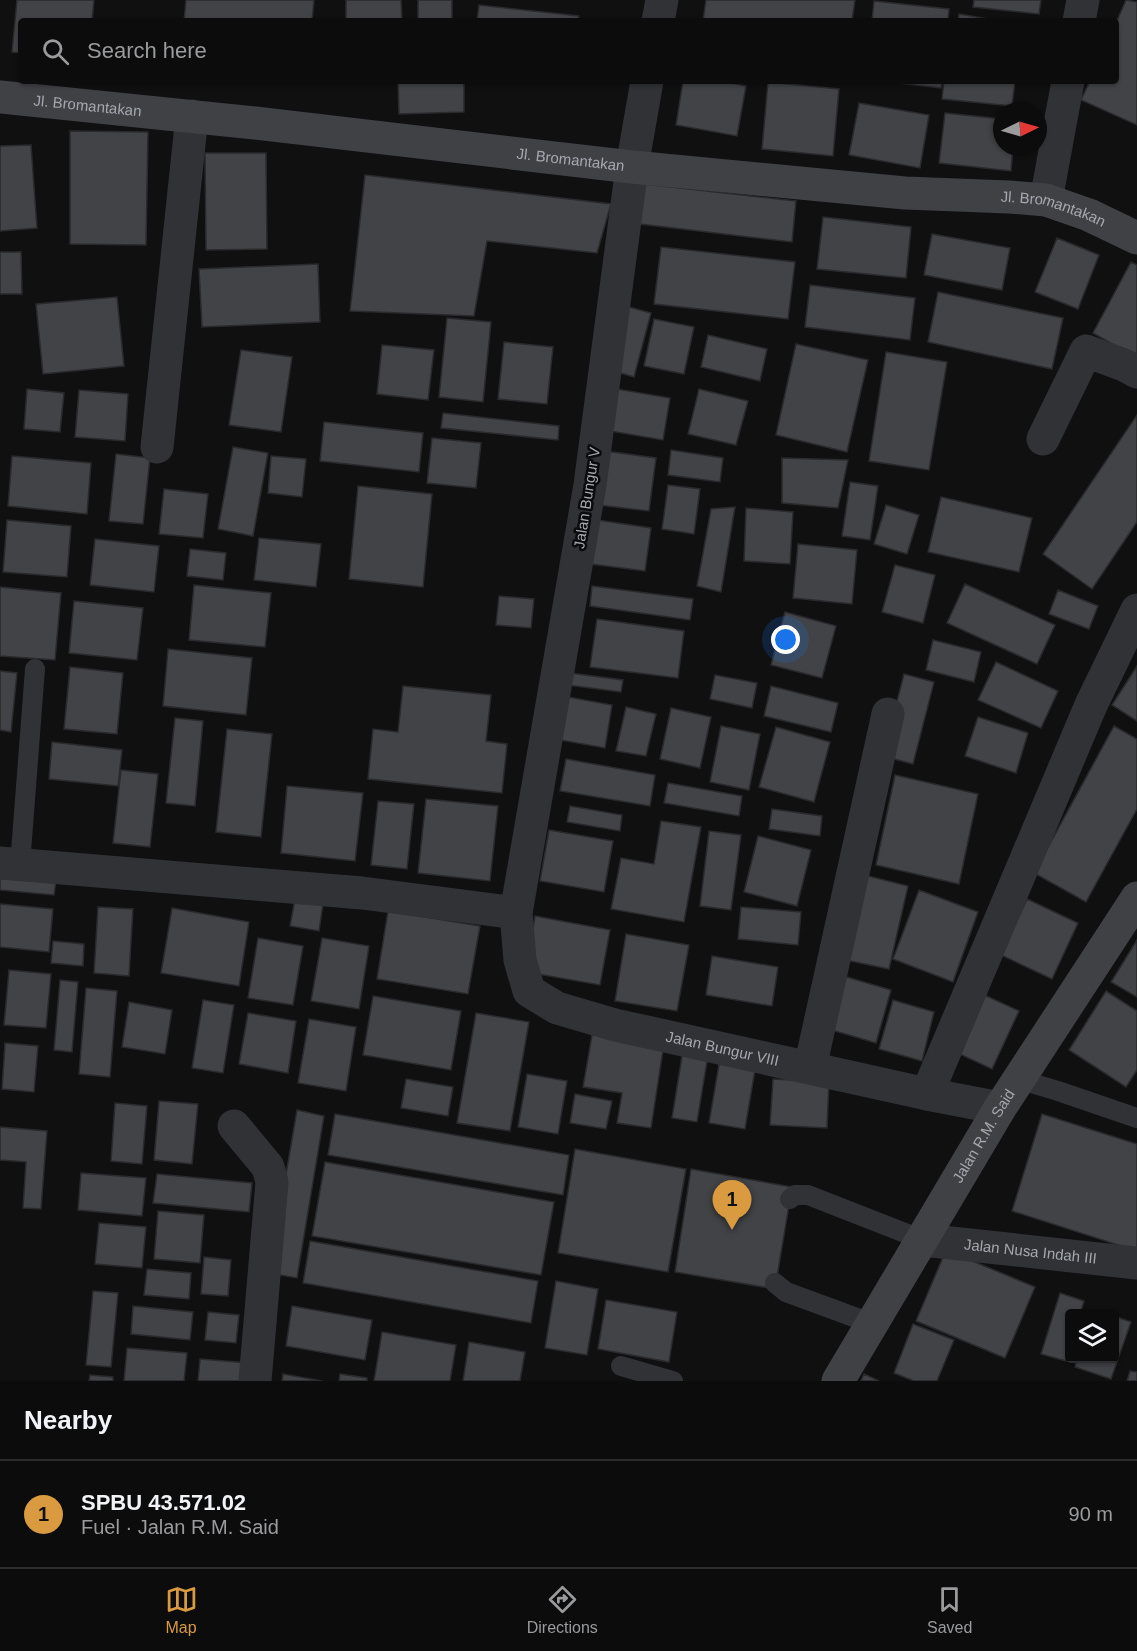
<!DOCTYPE html>
<meta charset="utf-8">
<style>
:root{--surface:#0c0c0d;--page:#151516;--text:#f1f3f6;--muted:#9a9b9d;--line:#2c2c2e;--accent:#d99a40}
body{margin:0;font-family:Arial,sans-serif;background:var(--page);color:var(--text)}
.controls{position:absolute;right:18px;bottom:18px;display:grid;overflow:hidden;border-radius:6px;box-shadow:0 2px 4px #0004}
.controls button{width:54px;height:54px;display:grid;place-items:center;padding:0;border:0;border-bottom:2px solid var(--line);background:var(--surface);color:var(--text);font:30px sans-serif}
.compass{position:absolute;left:993px;top:102px;width:54px;height:54px;border-radius:50%;background:var(--surface);box-shadow:0 2px 4px #0004;rotate:85deg}
.you{position:absolute;left:786px;top:640px;width:21px;height:21px;margin:-15px;border:4px solid #fff;border-radius:50%;background:#1a73e8;box-shadow:0 0 0 9px #1a73e833}
.badge{display:grid;place-items:center;width:39px;height:39px;border-radius:50%;background:var(--accent);color:#111;font-size:20px;font-weight:700}
.pin{position:absolute;translate:-50% -50px;filter:drop-shadow(0 2px 3px #0008)}
.pin::after{content:'';position:absolute;top:32px;width:21px;height:18px;background:inherit;clip-path:polygon(0 0,100% 0,50% 100%)}
.list{margin:0;padding:0;list-style:none}
h2{display:flex;justify-content:space-between;align-items:center;height:78px;margin:0;padding:0 24px;font-size:26px}
h2 small{font-size:20px;font-weight:400;color:var(--muted)}
.list li{display:grid;grid-template-columns:39px 1fr auto;gap:18px;align-items:center;box-sizing:border-box;height:108px;padding:0 24px;border-top:2px solid var(--line)}
.list b{display:block;font-size:22px;white-space:nowrap}
.list p{margin:0;font-size:20px;white-space:nowrap;color:var(--muted)}
.list em{font-size:20px;font-style:normal;color:var(--muted)}
.icon{flex:none;width:33px;height:33px;fill:none;stroke:currentColor;stroke-width:2;stroke-linecap:round;stroke-linejoin:round}
.map{position:relative;flex:none;width:1137px;height:1381px;overflow:hidden}
.search{position:absolute;background:var(--surface);box-shadow:0 2px 4px #0004;left:18px;right:18px;top:18px;height:66px;display:flex;align-items:center;gap:15px;box-sizing:border-box;padding:0 21px;border-radius:6px;color:var(--muted);font-size:22px}
.sheet{height:186px;background:var(--surface)}
nav{display:flex;justify-content:space-around;align-items:center;box-sizing:border-box;height:84px;border-top:2px solid var(--line);background:var(--surface);font-size:16px;color:var(--muted)}
nav a{display:grid;justify-items:center;gap:3px}
nav .on{color:var(--accent)}
.map>svg:first-child{display:block}
.building{fill:#424346;stroke:#2a2a2d;stroke-width:1.5}
.lines{fill:none;stroke-linecap:round;stroke-linejoin:round}
.lane{stroke:#313235;stroke-width:20}
.street{stroke:#313235;stroke-width:33}
.secondary{stroke:#404145;stroke-width:33}
.labels{text-anchor:middle;stroke-width:5;stroke-linejoin:round;paint-order:stroke}
.street-label{font-size:15px;fill:#a3a8b0;stroke:#0b0b0c}
</style>
<div class="map">
<svg width="1137" height="1381" viewBox="0 0 1137 1381">
<rect width="100%" height="100%" fill="#101011"/>
<!-- building -->
<path class="building" d="M17,0H94L92,21H21V53L12,52Z
M186,0H314L312,21H184Z
M346,0H401L402,21H346Z
M418,0H452V21H418Z
M706,0H855L852,21H703Z
M974,0H1041L1039,14L973,7Z
M1126,0L1137,2V125L1081,100L1090,81H1116V23Z
M874,1L949,9L948,21H872Z
M479,5L579,16L578,21H477Z
M959,14L1000,21H958Z
M398,81H464V112L399,114Z
M683,81H722L746,86L737,136L676,125Z
M880,81H942L941,88Z
M944,81H1015L1012,106L942,99Z
M768,82L839,89L833,156L762,149Z
M859,103L929,115L920,168L849,155Z
M945,113L1002,119V147H1013L1011,171L939,163Z
M70,131L148,132L146,245L70,244Z
M31,145L37,228L0,231V146Z
M205,153H266L267,249L206,250Z
M365,175L611,204L597,253L487,241L474,316L350,311Z
M644,184L796,201L792,242L640,224Z
M823,217L911,227L906,278L817,269Z
M932,234L1010,248L1002,290L924,275Z
M1057,238L1099,255L1078,309L1035,292Z
M661,247L795,262L788,319L654,304Z
M0,252H21L22,294H0Z
M1131,262L1137,265V358L1093,333Z
M318,264L320,322L202,327L199,269Z
M810,285L915,298L910,340L805,327Z
M938,292L1063,318L1052,369L928,342Z
M117,297L124,366L43,374L36,304Z
M629,307L651,313L634,377L611,370Z
M447,318L491,322L483,402L439,397Z
M654,319L694,327L684,374L644,366Z
M708,335L767,349L760,381L701,367Z
M504,342L553,347L547,404L498,399Z
M796,344L868,360L847,452L776,435Z
M382,345L434,350L428,400L377,394Z
M241,350L292,357L281,432L229,425Z
M886,352L947,362L929,470L869,461Z
M611,388L670,398L663,440L604,430Z
M27,389L64,393L60,432L24,429Z
M699,389L748,401L736,445L688,434Z
M79,390L128,394L125,441L75,437Z
M443,413L559,426L558,440L441,428Z
M1137,415V522L1092,589L1043,554Z
M324,422L423,433L419,472L320,461Z
M432,438L481,443L476,488L427,483Z
M233,447L268,453L253,536L218,529Z
M598,450L656,458L649,511L590,504Z
M671,450L723,458L720,482L668,475Z
M116,454L150,458L143,524L109,521Z
M12,456L91,463L87,514L8,506Z
M271,456L306,459L302,497L268,493Z
M782,458L848,460L838,508L782,503Z
M850,482L878,486L870,540L842,536Z
M668,485L700,489L694,534L662,529Z
M358,486L432,494L423,587L349,579Z
M164,489L208,494L203,538L159,534Z
M941,497L1032,518L1019,572L928,552Z
M886,505L919,515L907,554L874,544Z
M735,507L721,592L697,586L711,509Z
M746,508L793,512L790,564L744,561Z
M7,520L71,526L67,577L3,572Z
M597,520L651,528L645,571L591,564Z
M259,538L321,544L316,587L254,580Z
M95,539L159,546L154,592L90,585Z
M798,544L857,550L852,604L793,598Z
M190,549L226,553L223,580L187,576Z
M895,565L935,575L923,623L882,612Z
M965,584L1055,625L1037,664L947,623Z
M194,585L271,593L265,647L189,640Z
M592,586L693,599L690,620L590,606Z
M0,587L61,593L55,660L0,656Z
M1058,590L1098,606L1089,629L1049,614Z
M499,596L534,599L531,628L496,625Z
M74,601L143,608L137,660L69,653Z
M785,612L836,626L822,678L771,665Z
M597,619L684,631L678,678L590,667Z
M933,640L981,652L974,682L926,670Z
M168,649L252,658L246,715L163,706Z
M996,662L1058,691L1041,728L978,700Z
M1137,666V721L1112,705Z
M70,667L123,673L117,734L64,729Z
M0,671L17,673L11,732L0,730Z
M562,672L623,680L621,692L560,684Z
M904,674L934,682L913,764L883,756Z
M715,675L757,683L752,708L710,699Z
M403,686L491,695L486,741L507,744L502,793L368,779L373,729L398,732Z
M771,686L838,703L831,732L764,716Z
M557,695L612,705L605,748L549,738Z
M626,707L656,714L646,756L616,751Z
M671,708L711,717L700,768L660,759Z
M978,717L1028,733L1016,773L965,756Z
M175,718L203,721L195,806L166,803Z
M721,726L760,734L749,790L710,782Z
M1114,726L1137,739V809L1086,902L1034,873Z
M776,727L830,742L814,802L759,787Z
M227,729L272,734L261,837L216,832Z
M52,742L122,750L118,786L49,779Z
M566,759L655,775L650,806L560,791Z
M121,770L158,774L150,847L113,843Z
M895,775L978,794L959,884L876,865Z
M668,783L742,796L739,816L664,803Z
M287,786L363,793L355,861L281,853Z
M426,799L498,806L490,881L418,873Z
M378,801L414,804L407,869L371,865Z
M570,806L622,815L620,831L567,822Z
M772,809L822,816L820,836L769,829Z
M661,821L701,827L684,922L611,909L621,858L654,864Z
M549,830L613,841L604,892L540,881Z
M709,831L741,835L731,910L700,906Z
M758,836L811,850L797,906L744,892Z
M0,868L57,873L54,895L0,890Z
M860,874L908,886L889,969L841,959Z
M919,890L978,912L953,982L893,959Z
M295,899L323,904L319,931L290,926Z
M1027,899L1078,923L1052,979L1001,955Z
M0,904L53,909L49,952L0,947Z
M98,907L133,909L129,976L94,973Z
M741,907L801,912L798,945L738,939Z
M172,908L249,922L239,986L161,973Z
M388,911L480,926L468,994L377,979Z
M535,916L610,930L600,985L526,972Z
M626,934L689,945L677,1011L615,1001Z
M258,938L303,946L293,1005L248,998Z
M322,938L369,946L359,1009L311,1001Z
M1137,940V997L1111,982Z
M53,941L84,944L83,966L51,963Z
M712,956L778,967L772,1006L706,995Z
M9,970L51,974L46,1028L4,1025Z
M840,975L891,990L876,1043L825,1028Z
M60,980L78,982L72,1052L54,1050Z
M86,988L117,991L110,1077L79,1074Z
M1106,991L1137,1011V1070L1126,1087L1069,1050Z
M980,993L1019,1011L992,1069L953,1051Z
M373,996L461,1011L451,1070L363,1055Z
M203,1000L234,1005L223,1073L192,1068Z
M893,1000L934,1012L922,1061L879,1049Z
M129,1002L172,1010L165,1054L122,1047Z
M248,1013L296,1021L288,1073L239,1064Z
M476,1013L529,1022L510,1131L457,1123Z
M309,1019L356,1027L346,1091L298,1083Z
M592,1035L665,1037L651,1128L617,1123L622,1093L583,1087Z
M5,1043L38,1046L34,1092L2,1089Z
M684,1044L709,1049L697,1122L672,1118Z
M719,1064L755,1070L745,1129L709,1123Z
M527,1074L567,1081L558,1134L518,1127Z
M406,1079L453,1087L448,1116L401,1108Z
M773,1079L829,1082L827,1128L770,1125Z
M575,1094L612,1101L606,1129L570,1123Z
M159,1101L198,1104L192,1164L154,1160Z
M115,1103L147,1106L142,1164L111,1161Z
M297,1110L324,1116L297,1278L269,1273Z
M335,1114L569,1155L563,1195L328,1155Z
M1042,1114L1137,1144V1251L1012,1211Z
M0,1127L47,1131L41,1209L23,1208L26,1162L0,1160Z
M575,1149L686,1169L668,1272L558,1253Z
M325,1162L554,1202L541,1275L312,1236Z
M691,1169L792,1187L775,1289L675,1272Z
M81,1173L146,1178L142,1216L78,1210Z
M157,1174L252,1183L249,1212L153,1203Z
M158,1211L204,1215L200,1263L154,1259Z
M99,1223L146,1227L142,1268L95,1264Z
M310,1241L538,1281L531,1323L303,1283Z
M946,1250L1035,1287L1005,1358L916,1321Z
M204,1257L231,1260L228,1296L201,1294Z
M147,1269L191,1273L189,1299L144,1295Z
M556,1281L598,1289L587,1355L545,1348Z
M93,1291L118,1293L111,1367L86,1365Z
M1060,1293L1084,1301L1080,1314H1070V1348L1066,1361L1041,1354Z
M606,1300L677,1312L669,1362L598,1349Z
M133,1306L193,1312L190,1340L131,1334Z
M292,1306L372,1320L365,1360L286,1346Z
M208,1312L239,1315L236,1343L205,1340Z
M1114,1316L1131,1322L1111,1379L1075,1367L1077,1358H1114Z
M913,1324L954,1340L937,1381H914L894,1373Z
M382,1332L456,1345L450,1381H374Z
M469,1342L525,1352L520,1381H463Z
M127,1348L187,1353L184,1381H124Z
M200,1359L249,1363L247,1381H198Z
M1130,1371L1137,1372V1381H1127Z
M283,1374L322,1381H282Z
M340,1374L367,1378V1381H339Z
M864,1374L879,1381H861Z
M90,1375L113,1377V1381H89Z"/>
<g class="lines">
<!-- lane -->
<path class="lane" d="M20,865L35,669
M1018,1079L1058,1091L1137,1118
M790,1199L795,1195H808L923,1240
M775,1283L786,1292L873,1324
M621,1366L673,1381"/>
<!-- street -->
<g class="street">
<path d="M658,21L662,0"/>
<path d="M1079,21L1083,0"/>
<path id="s1" d="M647,81L632,167L590,485L516,913L520,960L529,991L557,1008L615,1025L927,1094L1000,1108"/>
<path d="M1046,200L1068,81"/>
<path d="M1043,439L1086,351L1124,365L1137,372"/>
<path d="M157,447L192,116"/>
<path d="M0,863L362,893L516,913"/>
<path d="M810,1068L888,714"/>
<path d="M927,1094L1091,705L1137,610"/>
<path d="M234,1126L268,1167L272,1182L255,1381"/>
<path id="s2" d="M923,1240L1137,1263"/>
</g>
<!-- secondary -->
<g class="secondary">
<path id="s3" d="M0,97L255,123L632,167L905,193L1009,197L1046,200L1089,215L1137,238"/>
<path id="s4" d="M838,1381L1000,1108L1137,898"/>
</g>
</g>
<g class="labels">
<!-- street labels -->
<g class="street-label">
<text dy="5" stroke="none"><textPath href="#s3" startOffset="88">Jl. Bromantakan</textPath></text>
<text dy="5" stroke="none"><textPath href="#s3" startOffset="574">Jl. Bromantakan</textPath></text>
<text dy="5" stroke="none"><textPath href="#s3" startOffset="1060">Jl. Bromantakan</textPath></text>
<text transform="translate(587 498) rotate(-81)" y="5">Jalan Bungur V</text>
<text dy="5" stroke="none"><textPath href="#s1" startOffset="1125">Jalan Bungur VIII</textPath></text>
<text dy="5" stroke="none"><textPath href="#s4" startOffset="285">Jalan R.M. Said</textPath></text>
<text dy="5" stroke="none"><textPath href="#s2" startOffset="108">Jalan Nusa Indah III</textPath></text>
</g>
</g>
</svg>
<div class="controls">
<button><svg class="icon" aria-label="layers" viewBox="0 0 24 24"><path d="M12 4l9 5-9 5-9-5zM3 14l9 5 9-5"/></svg></button>
</div>
<svg class="compass" viewBox="-18 -18 36 36"><path d="M0-13l5 13h-10z" fill="#e53935"/><path d="M0 13l5-13h-10z" fill="#9a9b9d"/></svg>
<div class="you"></div>
<div class="pin badge" style="left:732px;top:1230px">1</div>
<div class="search"><svg class="icon" aria-label="search" viewBox="0 0 24 24"><circle cx="10" cy="10" r="6"/><path d="M15 15l6 6"/></svg>Search here</div>
</div>
<section class="sheet">
<h2>Nearby<small></small></h2>
<ul class="list">
<li><span class="badge">1</span><div><b>SPBU 43.571.02</b><p>Fuel · Jalan R.M. Said</p></div><em>90 m</em></li>
</ul>
</section>
<nav>
<a class="on"><svg class="icon" aria-label="map" viewBox="0 0 24 24"><path d="M3 6l6-2 6 2 6-2v14l-6 2-6-2-6 2zM9 4v14M15 6v14"/></svg>Map</a>
<a><svg class="icon" aria-label="directions" viewBox="0 0 24 24"><path d="M12 3l9 9-9 9-9-9zM9 14v-3h6M13 9l2 2-2 2"/></svg>Directions</a>
<a><svg class="icon" aria-label="saved" viewBox="0 0 24 24"><path d="M7 4h10v16l-5-4-5 4z"/></svg>Saved</a>
</nav>
